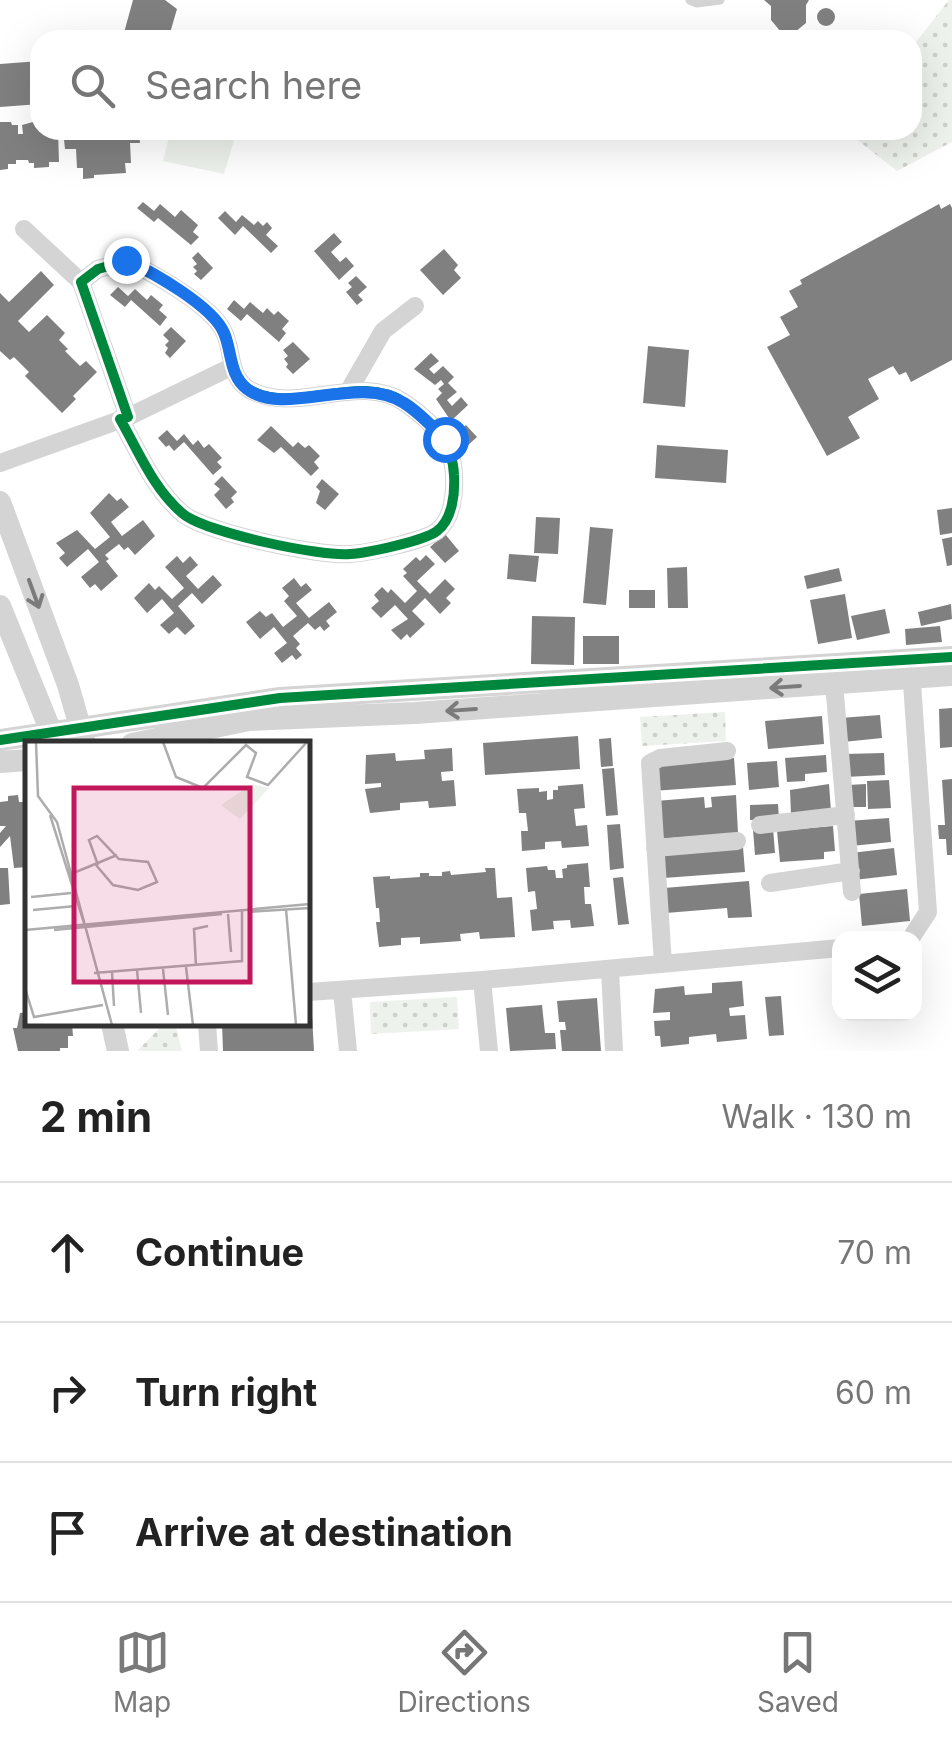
<!DOCTYPE html>
<meta charset="utf-8">
<style>
:root{--surface:#fff;--page:#f6f6f6;--text:#222;--muted:#767676;--line:#e0e0e0;--accent:#7a7a7a}
body{margin:0;font-family:Inter,sans-serif;background:var(--page);color:var(--text)}
.controls{position:absolute;right:30px;bottom:30px;display:grid;overflow:hidden;border-radius:20px;box-shadow:0 10px 40px #0002}
.controls button{width:90px;height:90px;display:grid;place-items:center;padding:0;border:0;border-bottom:2px solid var(--line);background:var(--surface);color:var(--text);font:50px sans-serif}
.stop{position:absolute;width:30px;height:30px;margin:-22px;border:8px solid #1a73e8;border-radius:50%;background:#fff}
.stop.end{background:#1a73e8;border-color:#fff;box-shadow:0 2px 10px #0008}
.list{margin:0;padding:0;list-style:none}
h2{display:flex;justify-content:space-between;align-items:center;height:130px;margin:0;padding:0 40px;font-size:42px}
h2 small{font-size:32px;font-weight:400;color:var(--muted)}
.list li{display:grid;grid-template-columns:65px 1fr auto;gap:30px;align-items:center;box-sizing:border-box;height:140px;padding:0 40px;border-top:2px solid var(--line)}
.list b{display:block;font-size:38px;white-space:nowrap}
.list em{font-size:32px;font-style:normal;color:var(--muted)}
.icon{flex:none;width:55px;height:55px;fill:none;stroke:currentColor;stroke-width:2;stroke-linecap:round;stroke-linejoin:round}
.map{position:relative;flex:none;width:952px;height:1051px;overflow:hidden}
.search{position:absolute;background:var(--surface);box-shadow:0 10px 40px #0002;left:30px;right:30px;top:30px;height:110px;display:flex;align-items:center;gap:25px;box-sizing:border-box;padding:0 35px;border-radius:30px;color:var(--muted);font-size:38px}
.sheet{height:550px;background:var(--surface)}
nav{display:flex;justify-content:space-around;align-items:center;box-sizing:border-box;height:140px;border-top:2px solid var(--line);background:var(--surface);font-size:28px;color:var(--muted)}
nav a{display:grid;justify-items:center;gap:5px}
nav .on{color:var(--accent)}
.map>svg:first-child{display:block}
.grass{fill:url(#grass-dots)}
.pitch{fill:#eef2ec}
.building{fill:#808080}
.lines{fill:none;stroke-linecap:round;stroke-linejoin:round}
.service{stroke:#d4d4d4;stroke-width:9}
.minor{stroke:#d4d4d4;stroke-width:18}
.tertiary{stroke:#d4d4d4;stroke-width:22}
.cycleway-casing{stroke:#fff;stroke-width:16}
.cycleway{stroke:#00873e;stroke-width:10}
.oneway{stroke:#7b7b7b}
.route{stroke:#1a73e8;stroke-width:12}
.inset-road{fill:none;stroke:#adadad;stroke-width:2.5}
.view{fill:#c2185b;fill-opacity:0.15;stroke:#c2185b;stroke-width:5}
.inset-edge{fill:none;stroke:#323232;stroke-width:5}
</style>
<div class="map">
<svg width="952" height="1051" viewBox="0 0 952 1051">
<defs>
<pattern id="grass-dots" width="8" height="8" patternUnits="userSpaceOnUse" patternTransform="scale(2.5)"><rect width="8" height="8" fill="#eef2ec"/><path d="M2 2h.1M6 6h.1" fill="none" stroke="#cdd0cb" stroke-width="1.8" stroke-linecap="round"/></pattern>
</defs>
<rect width="100%" height="100%" fill="#fff"/>
<!-- grass -->
<path class="grass" d="M949,0H952V142L897,171L845,130H912V47Z
M725,712L726,741L642,746L640,717Z
M457,997L459,1029L371,1034L370,1002Z
M164,1024H175L182,1051H137Z"/>
<!-- pitch -->
<path class="pitch" d="M171,130H237L224,174L163,161Z"/>
<!-- building -->
<path class="building" d="M133,0H165L177,9L168,40H122Z
M764,0H809L806,5V23L795,32H781L771,20V6Z
M817 17a9 9 0 1 1 18 0a9 9 0 1 1-18 0Z
M40,61V104L0,107V64Z
M40,120V130H58L59,162H49V167L34,168V163H29L28,160H16V164H8V169L0,170V122H11L12,125H18V134H23L22,125Z
M63,130H139L140,143H130L131,163H125L126,173L94,175V178L83,179V168H77L76,149H65Z
M143,202L154,211L160,204L175,217L181,210L198,225L193,232L199,237L191,245L158,218L154,222L137,208Z
M939,204L941,209L950,204L952,208V360L911,382L906,372L899,375L893,366L868,379L879,399L848,417L860,438L827,456L767,347L790,335L780,317L798,307L789,291L802,284L800,280Z
M225,211L236,222L242,215L254,225L258,221L263,226L267,222L272,228L266,235L278,246L271,253L243,226L235,235L218,218Z
M334,233L342,242L331,252L340,262L346,257L354,266L339,280L314,251Z
M444,249L458,265L454,270L461,278L443,295L420,270Z
M198,252L213,268L201,280L194,274L197,271L193,267L197,264L192,258Z
M41,271L54,285L18,321L29,332L47,315L65,333L59,340L68,349L65,351L80,366L86,361L97,372L73,396L76,399L62,413L25,376L29,372L14,357L10,360L0,351V293L9,302Z
M356,276L367,287L358,295L363,300L357,305L346,292L352,287L348,283Z
M118,287L128,296L135,289L147,300L151,295L163,305L159,310L167,317L160,326L131,300L125,307L110,295Z
M234,300L244,309L250,302L263,313L267,308L274,315L278,311L289,321L282,329L286,333L279,342L247,314L241,321L227,309Z
M171,327L186,341L170,358L165,353L168,348L165,345L169,341L163,335Z
M293,342L310,359L293,374L286,367L288,364L284,359L288,356L283,350Z
M648,346L689,350L685,407L643,403Z
M431,353L439,361L429,369L434,374L443,366L454,377L448,383L457,392L447,400L452,406L461,397L468,405L451,421L436,399L442,393L438,389L444,384L441,380L435,385L414,369Z
M466,425L477,437L466,447L455,435Z
M271,426L293,447L298,442L305,448L309,445L320,456L314,462L319,468L311,476L281,447L274,453L257,440Z
M167,430L177,441L184,434L193,445L198,440L204,448L209,444L222,458L217,462L222,467L213,475L184,442L174,451L169,445L166,447L158,438Z
M657,445L728,450L726,483L655,478Z
M222,476L237,492L231,498L234,502L226,509L214,495L220,489L214,484Z
M322,479L339,494L325,510L316,503L320,491L316,487Z
M109,493L117,501L121,498L129,507L111,522L122,536L143,520L155,536L135,555L128,547L124,550L119,544L105,555L109,559L106,561L118,576L101,591L95,584L90,588L81,577L99,562L88,549L67,567L59,558L65,553L56,543L77,530L95,549L110,537L90,513Z
M952,508V533L940,535L937,510Z
M536,517L560,518L558,554L534,553Z
M590,527L613,529L606,605L583,603Z
M445,534L459,551L445,563L430,547Z
M952,537V565L947,566L942,539Z
M509,554L539,556L536,582L507,579Z
M426,555L435,564L417,581L430,594L445,579L455,589L446,598L451,603L440,614L425,598L412,611L425,624L410,638L407,634L401,640L391,630L408,619L395,605L381,618L371,608L379,601L374,595L382,587L388,593L391,589L405,603L417,591L403,576L407,573L403,569L416,557L420,561Z
M177,556L183,563L190,556L198,565L186,576L198,589L213,575L222,585L202,604L192,593L178,606L195,626L185,635L177,627L169,634L160,625L174,613L162,599L147,613L134,598L149,583L155,590L159,586L172,599L184,588L165,567Z
M687,567L688,608H668L667,568Z
M839,568L842,581L807,589L804,576Z
M294,578L301,587L306,583L312,590L296,603L309,618L329,602L337,612L326,621L330,626L324,631L320,626L315,630L308,623L293,636L300,644L296,648L302,655L296,660L292,655L282,663L274,653L287,643L274,627L260,639L246,622L260,611L266,617L272,613L283,627L297,616L284,601L289,596L282,588Z
M629,590H655V608H629Z
M845,594L852,638L818,644L810,600Z
M951,604L952,619L921,626L918,612Z
M885,609L890,633L857,640L851,616Z
M532,616L575,617L574,665L531,664Z
M940,626L942,642L906,645L905,629Z
M583,636H619V664H583Z
M952,708V747L940,748L939,709Z
M880,715L882,738L843,742L840,718Z
M822,716L824,744L768,749L765,721Z
M578,736L580,769L485,775L483,743Z
M611,738L613,766L601,767L599,739Z
M452,748L453,771L441,772L442,781L454,780L456,806L429,808L428,801L400,803V810L370,813L365,789L381,787V783L365,784L366,755L395,753L396,761L425,759L424,750Z
M884,753L885,775L845,777L844,754Z
M826,755L827,772L805,774V781L787,782L785,758Z
M734,758L736,785L653,791L651,763Z
M777,761L779,787L749,790L747,763Z
M614,768L618,815L606,816L602,769Z
M952,779V855H947L946,839H939L938,825H945L942,780Z
M889,780L891,808L868,809L867,781Z
M583,784L585,808L574,809L576,826L587,825L589,846L562,848L561,841L545,842V849L522,851L521,831H528L526,813H519L517,789L539,788V792L547,791V800L553,799V790H558V786Z
M829,784L831,811L791,814L790,790Z
M866,784V807H852L848,785Z
M18,795L19,802H28V867L14,868L10,836L0,847V833L6,826H0V802L8,801V796Z
M736,795L738,833L656,839V801L704,797L705,808L712,807L711,797Z
M778,804L779,819L750,820V805Z
M889,818L891,842L851,846L848,821Z
M620,824L624,868L610,870L607,825Z
M833,826L835,851L824,852V859L780,862L777,831Z
M773,828L775,853L755,855L753,830Z
M743,847L745,872L664,878L662,854Z
M894,848L897,875L854,880L851,853Z
M588,863L590,887H584L585,904H591L594,926L571,928L570,920L553,921L554,929L532,931L530,910L537,909L535,891L528,892L526,868L547,866L548,870H555L556,878H563L562,869L567,868V865Z
M0,868H8L10,904L0,905Z
M485,868H495L497,898L512,897L515,937L480,939L479,932L460,934L461,941L420,944V937L401,938V945L379,947L376,922H380L379,908H376L373,877L390,876V879L420,877V873H429V876H442V872L450,871L451,875L486,872Z
M623,877L629,924L618,925L613,878Z
M749,881L752,917L728,918L727,908L666,913L664,888Z
M907,889L910,921L862,926L859,894Z
M742,981L744,1006L729,1008L730,1016L745,1015L747,1039L717,1042L716,1034L689,1037V1044L661,1047L660,1036H655L654,1021L670,1020V1012L653,1013L655,989L684,986L685,995L712,993V983Z
M781,996L784,1035L769,1036L765,997Z
M597,998L601,1051H562L560,1030H566L565,1022H559L557,1001Z
M542,1005L545,1033H555L556,1049L510,1051L506,1008Z
M28,1012V1024H72L73,1036H68V1048H60V1051H18L13,1028H17L20,1013Z
M308,1015H312L314,1051H223L222,1024H308Z"/>
<g class="lines">
<!-- service -->
<path class="service" d="M690,0L697,3L720,0"/>
<!-- minor -->
<path class="minor" d="M24,229L81,282
M348,392L383,331L415,306
M120,419C139,452 153,488 182,513C203,532 321,557 350,554C367,553 424,541 437,531C453,519 455,492 454,475C453,443 431,421 405,403C358,371 298,416 250,390C227,377 234,350 223,330C210,305 152,272 126,261L98,269L81,282L128,417
M0,463L128,417L231,367
M911,669L928,912L911,938
M834,683L852,892
M760,825L846,815
M655,848L737,841
M770,883L851,871
M663,964L650,763L660,758L727,751
M610,969L614,1051
M482,980L489,1051
M342,990L348,1051
M308,992L482,980L840,948
M207,1024L209,1051"/>
<!-- tertiary -->
<path class="tertiary" d="M0,502L68,685L85,744
M0,606L56,744
M0,740L280,698L952,657
M132,744L249,720L415,713L952,675
M0,762L28,760
M112,1024L118,1051"/>
<!-- cycleway casing -->
<g class="cycleway-casing">
<path id="cycleway" d="M120,419C139,452 153,488 182,513C203,532 321,557 350,554C367,553 424,541 437,531C453,519 455,492 454,475C453,443 431,421 405,403C358,371 298,416 250,390C227,377 234,350 223,330C210,305 152,272 126,261L98,269L81,282L128,417
M0,740L280,698L952,657"/>
</g>
<!-- cycleway -->
<use href="#cycleway" class="cycleway"/>
</g>
<!-- one-way arrows -->
<defs><path id="oneway-shaft" d="M-6 0H5M1.5-3L5.5 0L1.5 3" fill="none" stroke-width="1.6" stroke-linecap="round" stroke-linejoin="round" transform="scale(2.5)"/></defs>
<g class="oneway">
<use href="#oneway-shaft" transform="translate(34 594) rotate(70)"/>
<use href="#oneway-shaft" transform="translate(785 687) rotate(176)"/>
<use href="#oneway-shaft" transform="translate(461 710) rotate(176)"/>
</g>
<g class="lines">
<!-- route -->
<path class="route" d="M126,260C152,272 213,306 224,333C232,351 229,375 247,389C285,418 358,373 404,403C419,412 432,427 445,439"/>
</g>
<!-- overview -->
<g transform="translate(25 741)">
<rect width="285" height="285" fill="#fff"/>
<path d="M227,43L244,47L215,78L196,64Z" fill="#eef2ec"/>
<path class="inset-road" d="M11,1L13,55L32,81L87,284M138,1L151,36L178,47L221,4L231,12L222,36L243,44L282,1M25,74L60,185M71,124L88,144L113,149L132,141L123,121L94,118L72,95L64,99L73,124M46,133L92,114M6,156L46,152M261,168L271,284M8,169L51,165M223,171L285,167M203,173L206,211M0,189L285,163M29,189L197,173M171,225L169,188L183,185M161,226L168,284M138,228L143,274M112,229L116,272M87,231L89,265M69,232L217,220V169M0,247L9,276L78,264"/>
<path class="view" d="M49,47H225V241H49Z"/>
<rect width="285" height="285" class="inset-edge"/>
</g>
</svg>
<div class="controls">
<button><svg class="icon" aria-label="layers" viewBox="0 0 24 24"><path d="M12 4l9 5-9 5-9-5zM3 14l9 5 9-5"/></svg></button>
</div>
<div class="stop" style="left:445px;top:439px"></div>
<div class="stop end" style="left:126px;top:260px"></div>
<div class="search"><svg class="icon" aria-label="search" viewBox="0 0 24 24"><circle cx="10" cy="10" r="6"/><path d="M15 15l6 6"/></svg>Search here</div>
</div>
<section class="sheet">
<h2>2 min<small>Walk · 130 m</small></h2>
<ul class="list">
<li><svg class="icon" aria-label="ahead" viewBox="0 0 24 24"><path d="M12 20V5M6 11l6-6 6 6"/></svg><div><b>Continue</b></div><em>70 m</em></li>
<li><svg class="icon" aria-label="right" viewBox="0 0 24 24"><path d="M7 20v-9h11M14 6l5 5-5 5"/></svg><div><b>Turn right</b></div><em>60 m</em></li>
<li><svg class="icon" aria-label="arrive" viewBox="0 0 24 24"><path d="M6 21V4h12l-3 4 3 4H6"/></svg><div><b>Arrive at destination</b></div></li>
</ul>
</section>
<nav>
<a class="on"><svg class="icon" aria-label="map" viewBox="0 0 24 24"><path d="M3 6l6-2 6 2 6-2v14l-6 2-6-2-6 2zM9 4v14M15 6v14"/></svg>Map</a>
<a><svg class="icon" aria-label="directions" viewBox="0 0 24 24"><path d="M12 3l9 9-9 9-9-9zM9 14v-3h6M13 9l2 2-2 2"/></svg>Directions</a>
<a><svg class="icon" aria-label="saved" viewBox="0 0 24 24"><path d="M7 4h10v16l-5-4-5 4z"/></svg>Saved</a>
</nav>
